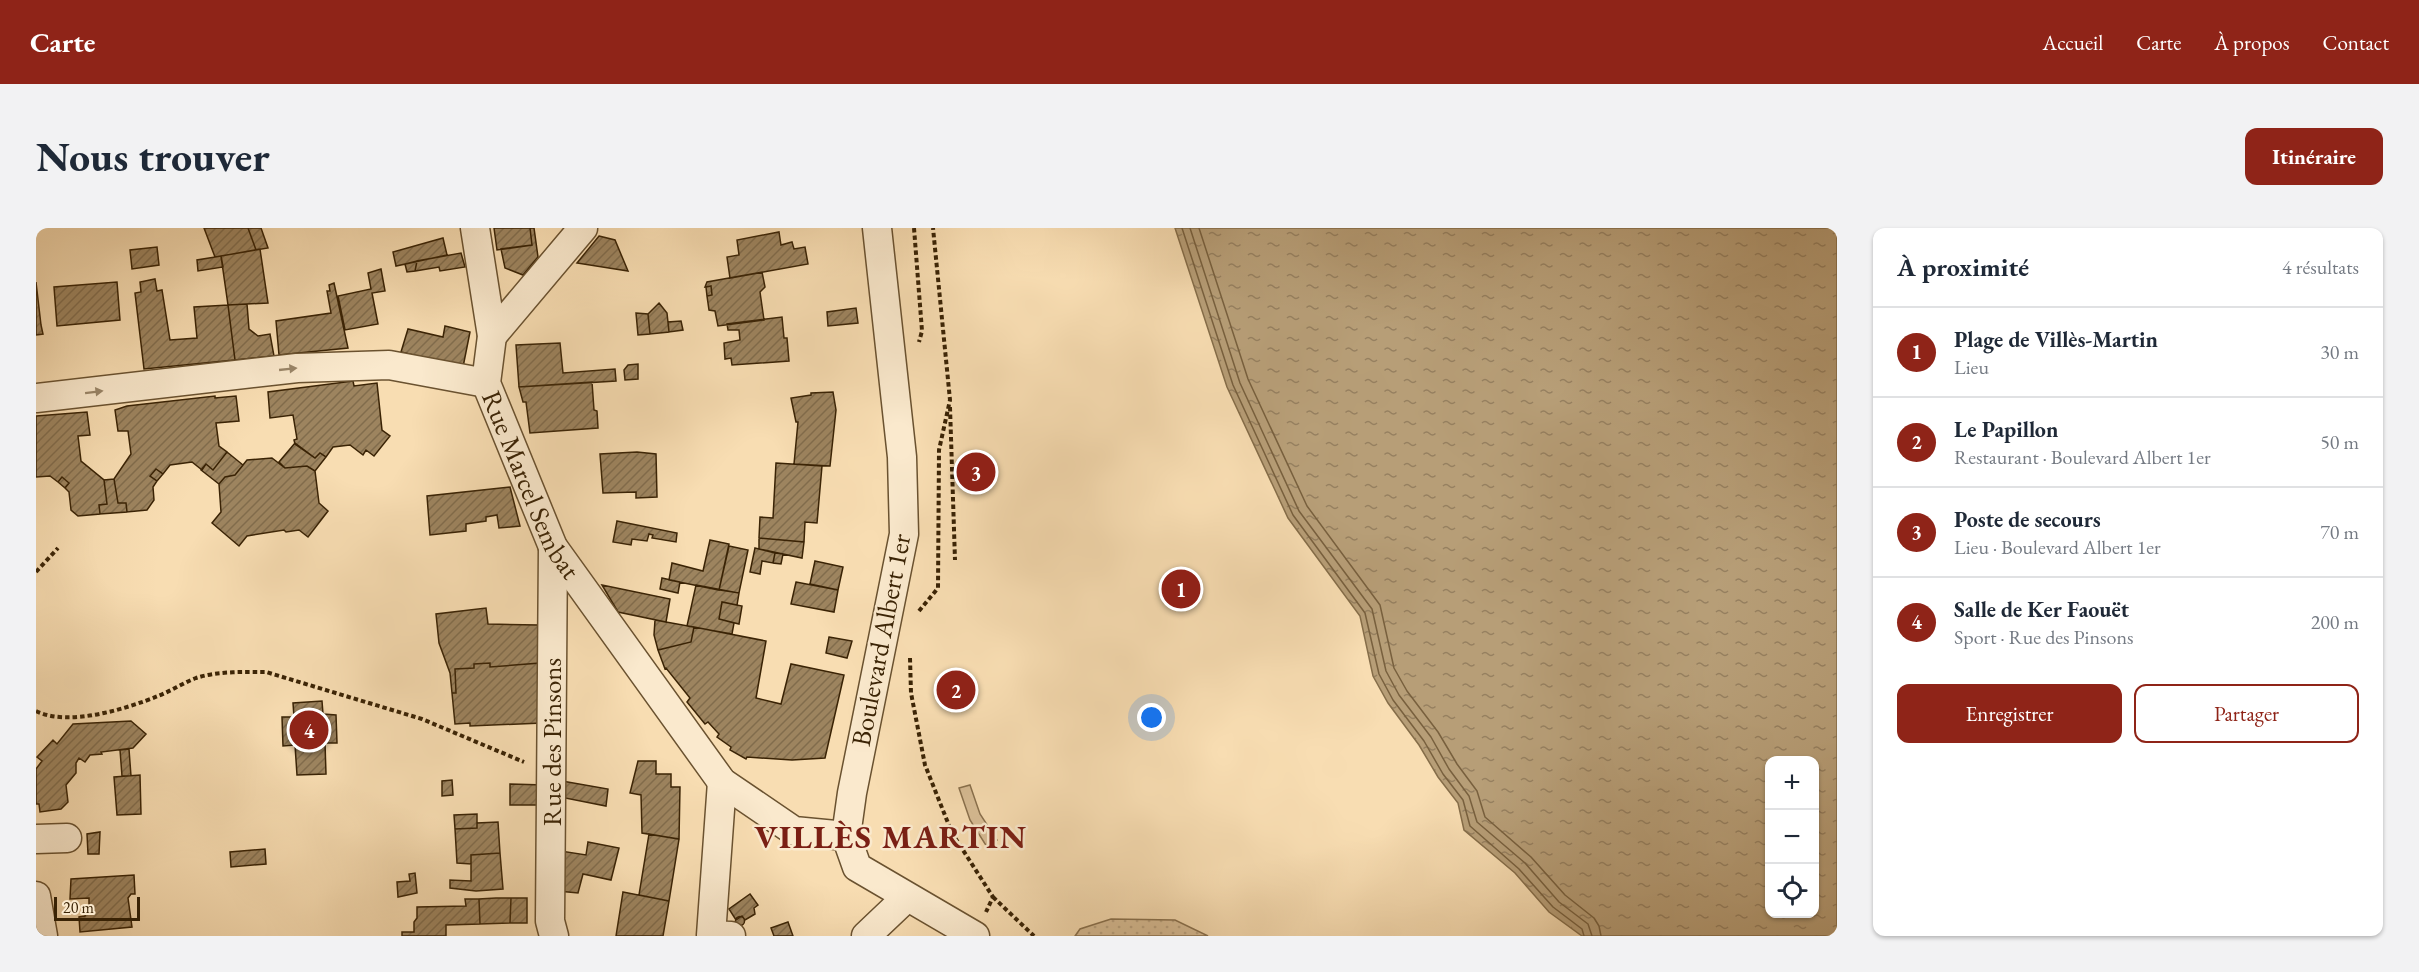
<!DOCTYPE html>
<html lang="fr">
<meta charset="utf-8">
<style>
:root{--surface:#fff;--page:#f2f2f3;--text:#1f2937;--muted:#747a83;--line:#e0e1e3;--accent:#8f2418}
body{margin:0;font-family:"EB Garamond",serif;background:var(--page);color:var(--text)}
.controls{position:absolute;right:18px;bottom:18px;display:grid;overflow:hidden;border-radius:12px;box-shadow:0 2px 4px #0004}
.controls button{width:54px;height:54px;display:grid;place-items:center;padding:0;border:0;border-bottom:2px solid var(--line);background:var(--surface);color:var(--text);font:30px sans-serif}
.scale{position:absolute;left:18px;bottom:15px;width:86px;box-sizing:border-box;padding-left:6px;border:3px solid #3a2305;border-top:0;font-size:16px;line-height:21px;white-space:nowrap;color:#3a2305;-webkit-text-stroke:4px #fae9cd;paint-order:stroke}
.you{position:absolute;left:1116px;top:490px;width:21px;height:21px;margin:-15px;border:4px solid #fff;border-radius:50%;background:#1a73e8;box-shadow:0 0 0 9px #1a73e833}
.badge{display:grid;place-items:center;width:39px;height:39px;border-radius:50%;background:var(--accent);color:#fff;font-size:20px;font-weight:700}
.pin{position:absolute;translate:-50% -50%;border:3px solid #fff;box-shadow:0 2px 6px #0006}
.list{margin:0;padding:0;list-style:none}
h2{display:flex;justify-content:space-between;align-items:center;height:78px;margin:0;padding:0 24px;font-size:26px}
h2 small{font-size:20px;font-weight:400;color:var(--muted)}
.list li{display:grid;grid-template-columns:39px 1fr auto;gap:18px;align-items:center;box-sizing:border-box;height:90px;padding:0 24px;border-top:2px solid var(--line)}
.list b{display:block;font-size:22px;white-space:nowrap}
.list p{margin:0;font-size:20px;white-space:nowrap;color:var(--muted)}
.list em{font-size:20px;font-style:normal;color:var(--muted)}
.actions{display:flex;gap:12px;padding:18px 24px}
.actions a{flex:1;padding:14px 0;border:2px solid var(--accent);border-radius:12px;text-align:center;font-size:21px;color:var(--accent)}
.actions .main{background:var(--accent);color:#fff}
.icon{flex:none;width:33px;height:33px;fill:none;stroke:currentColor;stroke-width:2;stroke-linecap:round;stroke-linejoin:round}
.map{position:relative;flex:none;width:1801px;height:708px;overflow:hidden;border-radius:12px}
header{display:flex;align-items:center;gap:36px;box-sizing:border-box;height:84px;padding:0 30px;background:var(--accent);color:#fff}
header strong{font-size:28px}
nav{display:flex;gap:33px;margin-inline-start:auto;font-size:21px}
.intro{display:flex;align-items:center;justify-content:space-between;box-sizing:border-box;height:144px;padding:0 36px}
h1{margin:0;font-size:42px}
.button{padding:15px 27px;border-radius:12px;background:var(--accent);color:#fff;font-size:21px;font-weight:700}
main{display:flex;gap:36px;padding:0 36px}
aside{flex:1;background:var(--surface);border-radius:12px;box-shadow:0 2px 4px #0004}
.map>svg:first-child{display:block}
.green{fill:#d8bd95;stroke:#89704d;stroke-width:1.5}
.park{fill:url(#park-dots);stroke:#89704d;stroke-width:1.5}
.water{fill:url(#water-ripples);stroke:#856d49;stroke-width:1.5;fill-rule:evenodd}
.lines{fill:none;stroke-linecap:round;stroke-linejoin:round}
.shore{stroke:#78603e;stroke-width:1.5}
.building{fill:url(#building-hatch);stroke:#3a2305;stroke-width:1.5}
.minor-casing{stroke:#6a5230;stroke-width:31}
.path{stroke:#3a2305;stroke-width:4;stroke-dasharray:4.5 3;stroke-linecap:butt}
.minor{stroke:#fae9cd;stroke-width:28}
.oneway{fill:#9a8669}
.labels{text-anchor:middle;stroke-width:5;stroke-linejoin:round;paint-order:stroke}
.street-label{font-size:27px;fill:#3a2305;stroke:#fae9cd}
.district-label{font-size:33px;font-weight:bold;letter-spacing:1.5px;fill:#7a1f14;stroke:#fae9cd}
</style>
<header>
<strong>Carte</strong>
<nav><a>Accueil</a><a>Carte</a><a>À propos</a><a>Contact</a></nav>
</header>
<div class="intro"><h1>Nous trouver</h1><a class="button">Itinéraire</a></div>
<main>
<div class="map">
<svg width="1801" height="708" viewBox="0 0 1801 708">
<defs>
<pattern id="park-dots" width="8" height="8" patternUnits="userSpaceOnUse" patternTransform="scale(1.5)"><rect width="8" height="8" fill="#d8bd95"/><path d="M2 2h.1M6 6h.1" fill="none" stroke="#baa27f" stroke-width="1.8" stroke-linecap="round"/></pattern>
<pattern id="water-ripples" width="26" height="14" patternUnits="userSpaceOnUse" patternTransform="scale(1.5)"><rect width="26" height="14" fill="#b79e77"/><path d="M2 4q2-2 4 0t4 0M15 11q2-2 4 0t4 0" fill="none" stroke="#968060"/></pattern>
<pattern id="building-hatch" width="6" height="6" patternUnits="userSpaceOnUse" patternTransform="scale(1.5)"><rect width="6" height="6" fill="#9d845f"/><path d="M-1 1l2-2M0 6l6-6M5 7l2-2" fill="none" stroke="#816c4c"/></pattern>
</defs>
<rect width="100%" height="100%" fill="#f8ddb2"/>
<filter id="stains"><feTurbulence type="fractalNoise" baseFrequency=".00333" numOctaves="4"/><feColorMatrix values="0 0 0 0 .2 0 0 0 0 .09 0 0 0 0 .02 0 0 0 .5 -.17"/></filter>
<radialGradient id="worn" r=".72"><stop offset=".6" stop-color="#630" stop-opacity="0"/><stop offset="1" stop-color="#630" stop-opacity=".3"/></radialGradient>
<!-- green -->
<path class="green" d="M934,557L944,586L961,612L951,619L934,592L923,560Z"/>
<!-- park -->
<path class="park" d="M1075,691L1139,692L1172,708H1039L1044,701Z"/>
<!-- water -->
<path class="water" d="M1139,0H1801V708H1546L1513,684L1479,645L1428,602L1422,575L1402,549L1383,517L1352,475L1337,448L1324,388L1252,290L1191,159ZM1734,532H1778V686H1734Z"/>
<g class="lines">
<!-- shore -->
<path class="shore" d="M1146,0L1197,157L1257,287L1329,385L1343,446L1357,472L1388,513L1407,546L1427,572L1434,598L1483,641L1517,679L1546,701L1548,708
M1154,0L1204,155L1263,283L1336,381L1350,443L1363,467L1395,509L1413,541L1433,568L1441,594L1489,635L1523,674L1552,696L1556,708
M1163,0L1212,151L1271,278L1344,377L1358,440L1371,463L1402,504L1421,536L1441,563L1449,589L1495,629L1529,667L1558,690L1563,698L1565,708"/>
</g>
<!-- building -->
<path class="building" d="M168,0H212L220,22L179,29Z
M212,0H225L232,20L220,22Z
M458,0H494L496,17L461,22Z
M494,0H498L502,29L487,47L469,40L465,21L496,17Z
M743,4L745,17L756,14L758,21L769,19L772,36L694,50L691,29L703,27L701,12Z
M563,8L579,12L592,43L541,35Z
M407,10L411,27L360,38L357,24Z
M121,19L123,37L96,41L94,22Z
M224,21L232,75L192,77L185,28Z
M425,25L429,39L404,43L403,39L379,43L381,33Z
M185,28L187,39L162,43L161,32Z
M381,33L379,43L371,44L369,36Z
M345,41L349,63L336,65L342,96L309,102L302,68L335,61L332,45Z
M726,44L729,59L724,64L728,92L682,98L679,83L673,82L671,68L676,67L675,58L669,59L671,54Z
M119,51L121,63L126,62L134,112L161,110L158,79L192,77L199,132L108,141L99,65L105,64L104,54Z
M0,54L5,97L7,106L0,107Z
M81,54L84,92L21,98L18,59Z
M298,55L312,120L243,127L240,93L295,85L291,63H294L293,57Z
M675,58L676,67L671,68L670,59Z
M623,75L631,85L633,104L614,106L612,86Z
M211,76L213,101L222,108L234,106L238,128L199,132L192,77Z
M820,80L822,95L792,98L791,84Z
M600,85L612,86L614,106L602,107Z
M746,89L748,110H751L753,133L696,137L695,130L689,131L688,115L704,112L703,102H692L691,96Z
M645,93L647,102L633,104L632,94Z
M409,98L434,104L427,139L365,124L372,101L407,109Z
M524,115L527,145L579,141L580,153L483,159L480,117Z
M602,136V151L589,152L588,142L592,137Z
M317,153L318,158L341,155L346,202L354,208L338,228L330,222L327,227L314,217L297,219L290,229L284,225L279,230L259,216L258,212L261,211L257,187L234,190L232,164Z
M556,154L558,182L561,183L562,200L494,205L490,174H487L483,159Z
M797,164L800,182L794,238L758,236L762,194H760L755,170L775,167V165Z
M179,168V170L200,168L203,193L180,195L183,218L191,224L177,242L170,236L166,242L156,234L134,237L127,246L120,241L114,248L121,253L117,259L118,272L111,282L91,284L90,275H82L78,251L95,226L92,203H82L79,182L91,178Z
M51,184L54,207L42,208L45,233L68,252L71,276L63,277L64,286L42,288L35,282L33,264L29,260L33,255L26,249L22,254L14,248L0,249V188Z
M259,215L279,230L284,225L290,229L279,243L271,238L249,240L243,234Z
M191,224L207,237L199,247L189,249L183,256L165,242L170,236L177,242Z
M601,224L620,226L621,269L600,270V264L567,265L564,226Z
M236,230L249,240L271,238L279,243L283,275L292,283L272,309L263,302L250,304L248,302L211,308L203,318L176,295L185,284L183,256L189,249L199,247L211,232Z
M931,230H949V259L930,258Z
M740,235L786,238L781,295L769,294L768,314L723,310L724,289L737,290Z
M120,241L127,246L121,253L114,248Z
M26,249L33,255L29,260L22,254Z
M78,251L82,275H90L91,284L64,286L63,277L71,276L68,252Z
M474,259L484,298L463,300L461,287L450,289V293L430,296V303L394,307L391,268Z
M581,293L641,305L640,314L616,310L617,307L613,306L611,313L596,311L595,317L577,314Z
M723,310L768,314L766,330L723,321Z
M674,312L693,316L683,362L633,352L636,335L667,343Z
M693,318L712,322L703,365L683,362Z
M719,320L739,325L737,335L726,333L724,346L714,344Z
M739,325L747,326L745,336L737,335Z
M779,333L807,339L802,362L774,356Z
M626,350L644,354L642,365L624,361Z
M760,354L802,362L798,384L755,376Z
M566,357L634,371L630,394L582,384Z
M660,357L703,365L701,377L686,374L683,391L698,395L696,406L651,398Z
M686,374L706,378L703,396L683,391Z
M450,380L452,396L502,397L504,435L454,439V435L438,436V440L419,441L420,465H416L414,445L403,415L400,386Z
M619,392L658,399L655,414L622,422L618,407Z
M658,399L730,413L720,470L745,476L755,436L808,447L789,530L756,532L711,529L710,531L694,522L695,519L681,509L683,506L672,494L669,496L651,474L654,470L630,440L629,441L622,422L655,414Z
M793,409L816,413L811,430L790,425Z
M454,435V439L504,435L506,495L434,498V495L419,496L416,465H420L419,441L438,440V436Z
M286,473L287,486L300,487L301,515H289L290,546L261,547L259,517L247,518L246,489H258L257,475Z
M95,493L110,506L97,520L65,524L66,526L54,527L49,534L43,530L40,535V545L30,557L32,574L25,581L4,584L3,576H0V541L6,533L1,529L17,512L21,516L37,496Z
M93,521L95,548H86L84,522Z
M602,533H620V546H635V559H644L643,611L606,605L605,567L594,565Z
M104,547L105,586L81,587L78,549Z
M416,552L417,567L406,568V553Z
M526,553L572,561L570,578L524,569Z
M474,556L508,557V577H474Z
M441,586V600L419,601L418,587Z
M462,594L464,625L435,627V636L421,635L419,601L441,600V595Z
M64,604L63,626H52L51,606Z
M613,606L643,611L633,673L603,667Z
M552,614L583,620L575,652L547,646L542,665L522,663L525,623L550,627Z
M229,621L230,636L195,639L194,624Z
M464,625L467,661L440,663L414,660V652L435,653V627Z
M379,645L381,665L362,669L361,654L374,653L373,646Z
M98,647L99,666H95L92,670L96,699L44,704L43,689L49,688L50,683L53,680V670L34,671L35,651Z
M587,664L633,673L627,708H580Z
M714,666L722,677L718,680L719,686L709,692L706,688L700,692L693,681Z
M460,670H475L474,695L444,696L443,671Z
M475,670H491V695H474Z
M429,671H443L444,696L410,697V708H366V704H378V694L381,690V679L430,678Z
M699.5 693a4.5 4.5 0 1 1 9 0a4.5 4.5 0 1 1-9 0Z
M752,694L757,708H738L735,700Z"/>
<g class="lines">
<!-- minor casing -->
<g class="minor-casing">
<g id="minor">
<path id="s1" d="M439,0L456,108L450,155L517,319L686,554L758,603L810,608"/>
<path d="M841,0L866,229L868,306L816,565L810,608L821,639L939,708"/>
<path d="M456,108L547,0"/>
<path d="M0,170L261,140L353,137L450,155"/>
<path d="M517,319L514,693L518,708"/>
<path d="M686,554L675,707L695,708"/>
<path d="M0,611L31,610"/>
<path d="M0,668L7,708"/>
<path d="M830,708L870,670"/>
</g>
</g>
<!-- path -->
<path class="path" d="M878,0L886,103L883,114
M914,179L919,332
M0,344L22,320
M883,383L902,360L903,222L914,172L897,0
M874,430L875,465L889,537L916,605L957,669L950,684
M0,483C32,499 90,481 122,468C135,463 147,455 160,450C181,443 208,444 230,444L386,491L488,534
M957,669L998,708"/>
<!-- minor -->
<use href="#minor" class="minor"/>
</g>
<!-- one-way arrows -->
<defs><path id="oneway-solid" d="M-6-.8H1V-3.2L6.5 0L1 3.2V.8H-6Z" transform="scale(1.5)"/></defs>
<g class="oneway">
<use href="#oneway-solid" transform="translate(252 141) rotate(-6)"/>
<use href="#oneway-solid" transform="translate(58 164) rotate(-7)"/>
</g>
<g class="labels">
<!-- street labels -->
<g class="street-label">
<text dy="9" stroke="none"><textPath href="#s1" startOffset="268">Rue Marcel Sembat</textPath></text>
<text transform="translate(845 412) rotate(-79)" y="9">Boulevard Albert 1er</text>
<text transform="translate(516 514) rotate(-90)" y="9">Rue des Pinsons</text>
</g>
<!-- district labels -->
<g class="district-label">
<text x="855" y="620">VILLÈS MARTIN</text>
</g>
</g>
<rect width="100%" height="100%" filter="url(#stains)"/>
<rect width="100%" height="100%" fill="url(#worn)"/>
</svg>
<div class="controls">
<button>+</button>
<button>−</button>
<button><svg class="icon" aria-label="locate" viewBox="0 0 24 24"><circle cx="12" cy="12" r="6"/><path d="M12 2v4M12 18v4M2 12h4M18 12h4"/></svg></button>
</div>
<div class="scale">20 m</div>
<div class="you"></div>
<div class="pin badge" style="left:1145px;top:361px">1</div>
<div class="pin badge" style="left:920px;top:462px">2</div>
<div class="pin badge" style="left:940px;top:244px">3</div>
<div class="pin badge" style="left:273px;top:502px">4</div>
</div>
<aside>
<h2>À proximité<small>4 résultats</small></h2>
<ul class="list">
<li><span class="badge">1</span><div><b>Plage de Villès-Martin</b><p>Lieu</p></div><em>30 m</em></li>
<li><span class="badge">2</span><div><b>Le Papillon</b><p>Restaurant · Boulevard Albert 1er</p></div><em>50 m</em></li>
<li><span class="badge">3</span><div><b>Poste de secours</b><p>Lieu · Boulevard Albert 1er</p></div><em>70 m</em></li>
<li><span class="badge">4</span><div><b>Salle de Ker Faouët</b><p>Sport · Rue des Pinsons</p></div><em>200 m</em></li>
</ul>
<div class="actions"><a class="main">Enregistrer</a><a>Partager</a></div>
</aside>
</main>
